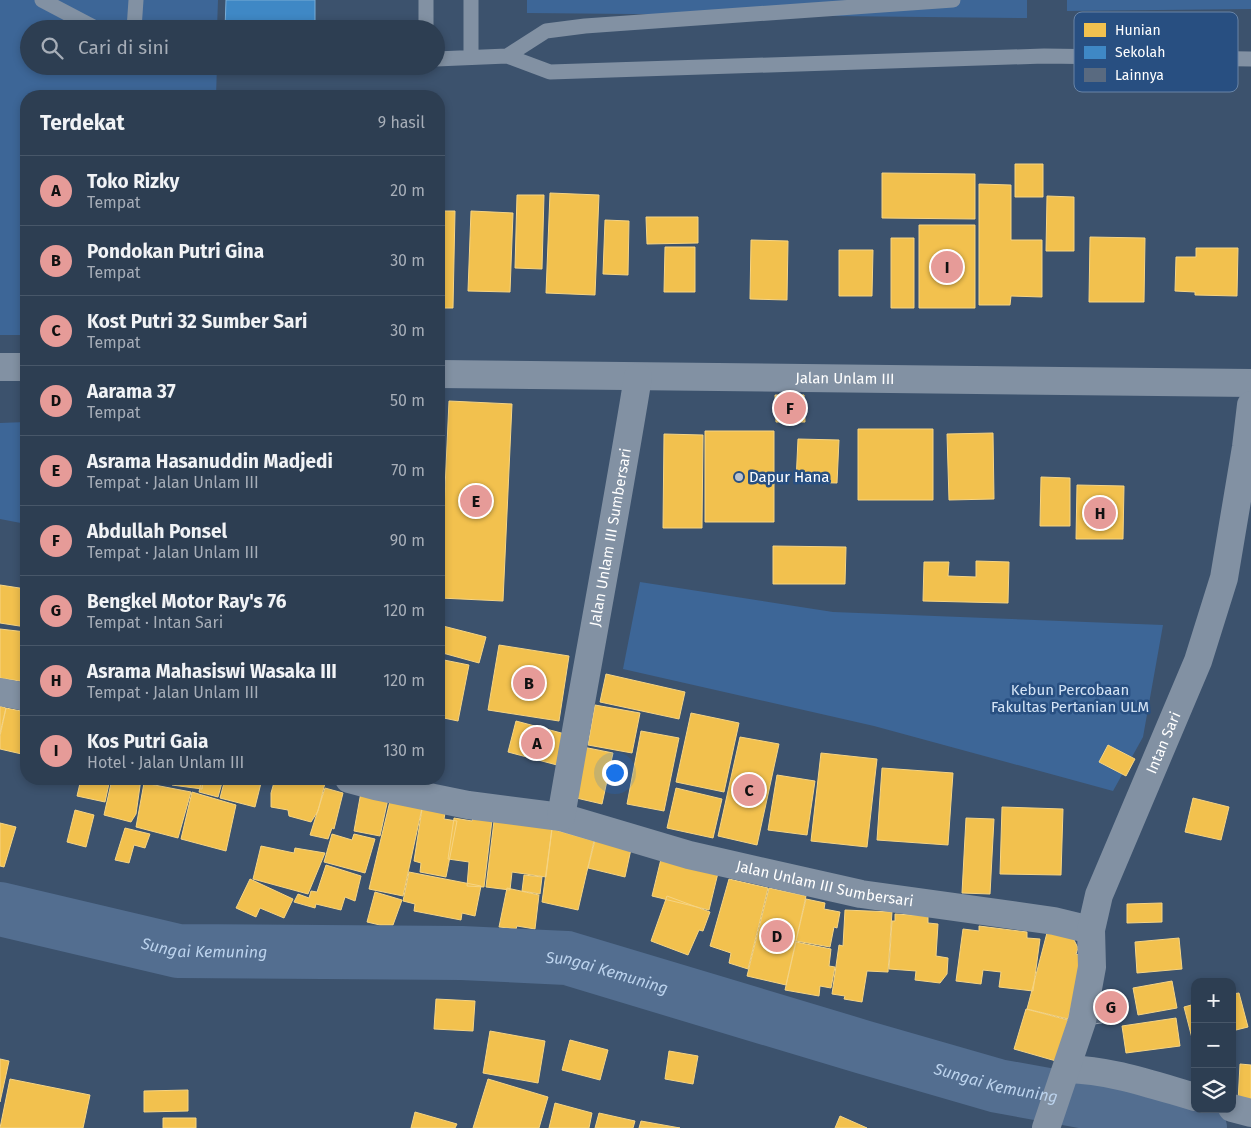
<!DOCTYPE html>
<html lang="id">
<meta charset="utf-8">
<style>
:root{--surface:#2d3e52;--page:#39495c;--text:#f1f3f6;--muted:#a7aeb8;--line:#485769;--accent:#e69b98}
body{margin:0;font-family:"Fira Sans",sans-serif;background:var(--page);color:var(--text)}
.controls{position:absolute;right:15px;bottom:15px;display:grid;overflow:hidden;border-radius:10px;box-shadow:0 2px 8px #0003}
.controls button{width:45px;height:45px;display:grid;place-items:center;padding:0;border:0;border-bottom:1px solid var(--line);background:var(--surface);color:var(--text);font:25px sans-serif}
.you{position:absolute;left:614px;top:772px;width:18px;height:18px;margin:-12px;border:4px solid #fff;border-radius:50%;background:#1a73e8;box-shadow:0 0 0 8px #1a73e833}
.badge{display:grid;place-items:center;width:32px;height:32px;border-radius:50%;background:var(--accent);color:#111;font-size:16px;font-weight:700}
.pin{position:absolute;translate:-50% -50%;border:2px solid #fff;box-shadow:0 1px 5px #0006}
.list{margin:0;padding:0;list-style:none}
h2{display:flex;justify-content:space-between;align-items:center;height:65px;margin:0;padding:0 20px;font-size:21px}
h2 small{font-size:16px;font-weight:400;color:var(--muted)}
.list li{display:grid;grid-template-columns:32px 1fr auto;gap:15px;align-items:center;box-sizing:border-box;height:70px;padding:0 20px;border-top:1px solid var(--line)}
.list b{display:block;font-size:19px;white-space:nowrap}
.list p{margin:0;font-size:16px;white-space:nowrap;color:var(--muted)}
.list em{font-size:16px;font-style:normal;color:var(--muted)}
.icon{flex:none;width:28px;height:28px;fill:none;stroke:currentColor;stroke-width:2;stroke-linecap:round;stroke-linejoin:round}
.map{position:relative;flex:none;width:1251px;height:1128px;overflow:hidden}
.search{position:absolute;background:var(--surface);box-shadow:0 2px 8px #0003;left:20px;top:20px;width:425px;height:55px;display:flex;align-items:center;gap:12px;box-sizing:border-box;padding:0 18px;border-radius:28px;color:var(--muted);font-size:19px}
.panel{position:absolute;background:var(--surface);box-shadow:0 2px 8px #0003;left:20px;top:90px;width:425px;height:695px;border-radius:20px}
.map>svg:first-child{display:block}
.green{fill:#3d6697}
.homes{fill:#f2c14e;stroke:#f6d483}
.schools{fill:#3f88c5;stroke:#79acd6}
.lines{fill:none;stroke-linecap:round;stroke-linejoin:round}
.river{stroke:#536e90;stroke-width:54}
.building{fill:#596a80;stroke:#95a2b2}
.service{stroke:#8291a3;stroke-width:15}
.minor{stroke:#8291a3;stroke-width:28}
.poi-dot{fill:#bbc2cc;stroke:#284f81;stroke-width:2}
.labels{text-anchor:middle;stroke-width:5;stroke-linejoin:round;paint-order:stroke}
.street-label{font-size:15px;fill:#fff;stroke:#284f81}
.poi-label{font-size:15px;fill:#fff;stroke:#284f81;text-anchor:start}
.park-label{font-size:15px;fill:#d3e3f5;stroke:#284f81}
.water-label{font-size:16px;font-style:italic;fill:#bcd3ed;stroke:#284f81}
.key{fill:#284f81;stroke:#6884a7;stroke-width:1}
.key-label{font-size:14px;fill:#fff}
</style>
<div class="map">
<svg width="1251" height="1128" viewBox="0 0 1251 1128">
<rect width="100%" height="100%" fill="#3c526d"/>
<!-- green -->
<path class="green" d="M0,0H218L217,29H29V66H217L216,96H26V335H0Z
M527,0H1027V18L527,13Z
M1067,0H1251V9L1067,11Z
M26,422V524L0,519V423Z
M640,582L833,612L1163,625L1143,737L1113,791L874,726L623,669Z"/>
<!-- homes -->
<path class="homes" d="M1015,164H1043V197H1015Z
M882,173L975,174V219L882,218Z
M979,184L1011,185V240H1042V297L1011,296L1010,305H979Z
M550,193L599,195L595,295L546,293Z
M517,195H544L542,269L515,268Z
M1047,196L1074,197V251H1046Z
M439,211H455L453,308H439Z
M471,211L513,213L510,292L468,291Z
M646,217H698V243L647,244Z
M605,220L629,221L628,275L603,274Z
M919,225H975V308H919Z
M1090,237L1145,238L1144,302H1089Z
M891,238H914V308H891Z
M751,240L788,241L787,300L750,299Z
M665,247H695V292H664Z
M1196,248H1238L1237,296L1195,295V292L1175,291L1176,257H1196Z
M839,250H873L872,296H839Z
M775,395H804L805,422H776Z
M449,401L512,404L503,601L440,598Z
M858,429H933V500H858Z
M705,431H774V522H705Z
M993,433L994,499L949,500L947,434Z
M664,434L703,435L702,528H663Z
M798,439L839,440L837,483L796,482Z
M1041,477L1070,478V526H1040Z
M1077,485L1124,486L1123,539H1076Z
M773,546L846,547L845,584H773Z
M976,561L1009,562L1008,603L923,601L924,562H949L948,576L976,577Z
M0,585L26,589V627L0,623Z
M439,625L486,637L479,663L439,652Z
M0,629L26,632V682L0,678Z
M499,645L569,656L559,721L488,710Z
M439,659L469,665L458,721L439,717Z
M606,674L685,692L679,719L600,702Z
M595,705L640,713L632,753L588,745Z
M0,706L6,708L0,733Z
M6,708L26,712V755L0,749V736Z
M691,713L739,723L724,792L676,782Z
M516,721L565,734L557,765L508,752Z
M641,731L679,738L664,811L627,804Z
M740,737L779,744L757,845L718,836Z
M1108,745L1135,759L1126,776L1099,762Z
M583,747L613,753L602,804L572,797Z
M821,753L877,759L867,847L811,841Z
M882,768L953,773L948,845L877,840Z
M777,775L815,781L807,835L768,830Z
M81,779H110L105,802L77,796Z
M112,779H141L136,814L131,822L104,815Z
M173,779H203L202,789L172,785Z
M202,779H223L218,797L199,792Z
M225,779H262L255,807L220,798Z
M275,779H294V781L304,783L305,779H310L325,783L318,811L311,822L289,816L288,810L271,807V793Z
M144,783L191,792L178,838L136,827Z
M325,788L343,793L334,829L332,828L328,839L310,835Z
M676,788L722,799L713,838L667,828Z
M192,792L236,805L226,851L181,839Z
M361,792L388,799L380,836L354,831Z
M1193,798L1229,807L1221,840L1185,832Z
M390,801L422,808L403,896L369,889Z
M1002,807L1063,809L1061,875L1000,874Z
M422,809L445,813L444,819L457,821L446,877L420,872L421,863L414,861Z
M75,810L94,815L86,847L67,842Z
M454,818L472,821L473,818L492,820L484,887L467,886L469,862L448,859Z
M966,818L994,819L990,894L962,893Z
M494,821L552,828L546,877L512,872L510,890L486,887Z
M0,823L16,827L4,867L0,866Z
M125,828L150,834L145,848L134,845L129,863L115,860Z
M552,829L594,841L578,910L542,902Z
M332,834L352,840L354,834L375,839L365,873L324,862Z
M595,840L631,849L625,877L588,868Z
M261,846L294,853L295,848L325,853L308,894L253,879Z
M661,859L718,873L709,910L652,896Z
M326,865L361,876L355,901L345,897L341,910L316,904L315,908L294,902L298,894L309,898L311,891L317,892Z
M409,872L481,886L475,916L462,913L461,920L414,911L415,904L403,901Z
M524,875L542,877L540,894L522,891Z
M250,879L293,899L284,918L260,908L256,917L236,908Z
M729,879L768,888L748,969L729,963L731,953L710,946Z
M507,888L539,895L535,929L517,926L516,929L499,927Z
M769,888L806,896L786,985L747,976Z
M375,892L402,900L393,925H380L367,922Z
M667,896L710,912L703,931L699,930L688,955L651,941Z
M806,899L825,903L824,909L840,912L837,928L834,927L830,947L796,941Z
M1162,903V922L1127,923V904Z
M845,910L892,912L888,972L867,971L862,1002L844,999L845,996L832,994L839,945L843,946Z
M895,914L928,916V923L938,924L936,956L948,958L947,974L940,983L915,980L916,971L889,969L892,921H895Z
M979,926L1027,932V938L1040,939L1033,991L999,987L1001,972L983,970L981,984L956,981L963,929L979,931Z
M1048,929L1072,936L1078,948L1076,954L1079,955L1081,971L1068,1019L1027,1009Z
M1179,938L1182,969L1137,973L1135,942Z
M796,942L831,949L829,966L835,967L831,988L820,986L819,996L785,990Z
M1172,981L1177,1008L1138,1015L1133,988Z
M1239,993L1248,1027L1232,1031V994Z
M436,999L475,1001L473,1031L434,1029Z
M1195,1004V1041L1193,1042L1184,1007Z
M1026,1009L1068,1020L1056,1061L1014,1049Z
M1176,1018L1180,1046L1126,1053L1122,1026Z
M490,1031L545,1041L538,1083L483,1073Z
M570,1040L608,1050L600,1080L562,1070Z
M669,1051L698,1056L693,1084L665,1079Z
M0,1059L9,1061L0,1102Z
M1240,1064L1251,1065V1102H1238Z
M10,1079L90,1095L83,1128H0Z
M488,1079L548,1097L539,1128H473Z
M188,1090V1111L144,1112V1091Z
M555,1103L592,1113L589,1128H549Z
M415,1112L457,1124L455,1128H411Z
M599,1113L635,1121L633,1128H595Z
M840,1116L867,1128H835Z
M163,1118H196V1128H163Z
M641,1121L680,1128H639Z"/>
<!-- schools -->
<path class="schools" d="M226,0H315V29H225Z"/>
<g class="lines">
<!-- river -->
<path class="river" id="s1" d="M0,909L178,951L462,953L567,958L863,1047L998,1086L1131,1110L1200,1128"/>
</g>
<!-- building -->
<path class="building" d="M1124,997L1127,1013L1108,1017V1022L1094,1024L1097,1002Z"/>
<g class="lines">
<!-- service -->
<path class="service" d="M42,0L97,29
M134,29L136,0
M426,29V0
M507,56L546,31L585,26L953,0
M471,57V0
M436,59L507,56L550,72L1044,56L1251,59"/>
<!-- minor -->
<g class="minor">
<path d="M0,367H26"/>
<path id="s2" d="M439,374L1251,383"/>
<path d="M0,692L26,697"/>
<path id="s3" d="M349,779L375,786L468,805L561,817L689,855L861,894L1054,921L1091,930"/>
<path id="s4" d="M561,817C586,670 614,524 638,377"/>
<path d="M1067,1069C1111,1070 1153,1085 1195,1097"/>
<path d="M1232,1108L1251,1113"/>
<path id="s5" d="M1046,1128L1082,1021L1092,967L1091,930L1099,895L1198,661L1224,578L1246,447L1251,405"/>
</g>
</g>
<!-- markers -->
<circle class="poi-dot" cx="739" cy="477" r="5"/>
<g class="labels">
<!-- street labels -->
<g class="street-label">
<text dy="5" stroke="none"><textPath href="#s2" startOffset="406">Jalan Unlam III</textPath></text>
<text dy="5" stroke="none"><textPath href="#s4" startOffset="284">Jalan Unlam III Sumbersari</textPath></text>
<text dy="5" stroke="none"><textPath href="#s5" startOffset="406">Intan Sari</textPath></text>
<text dy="5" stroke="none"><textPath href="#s3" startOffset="488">Jalan Unlam III Sumbersari</textPath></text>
</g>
<!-- poi labels -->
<g class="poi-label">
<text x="749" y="482">Dapur Hana</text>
</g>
<!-- park labels -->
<g class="park-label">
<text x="1070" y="695">Kebun Percobaan<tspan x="1070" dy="17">Fakultas Pertanian ULM</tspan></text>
</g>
<!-- water labels -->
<g class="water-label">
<text dy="6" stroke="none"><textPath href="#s1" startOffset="209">Sungai Kemuning</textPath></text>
<text dy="6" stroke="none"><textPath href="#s1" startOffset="614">Sungai Kemuning</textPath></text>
<text dy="6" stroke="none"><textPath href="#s1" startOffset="1019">Sungai Kemuning</textPath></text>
</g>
</g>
<!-- legend -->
<rect x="1074" y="12" width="164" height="80" rx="8" class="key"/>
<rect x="1084" y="23" width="22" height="14" fill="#f2c14e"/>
<rect x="1084" y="46" width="22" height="13" fill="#3f88c5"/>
<rect x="1084" y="68" width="22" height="14" fill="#596a80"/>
<g class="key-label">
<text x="1115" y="35">Hunian</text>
<text x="1115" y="57">Sekolah</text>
<text x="1115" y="80">Lainnya</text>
</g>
</svg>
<div class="controls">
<button>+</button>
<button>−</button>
<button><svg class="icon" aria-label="layers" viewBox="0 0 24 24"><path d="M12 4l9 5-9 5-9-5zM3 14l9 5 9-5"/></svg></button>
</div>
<div class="you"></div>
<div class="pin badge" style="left:537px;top:743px">A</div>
<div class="pin badge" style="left:529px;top:683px">B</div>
<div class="pin badge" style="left:749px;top:790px">C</div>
<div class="pin badge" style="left:777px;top:936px">D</div>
<div class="pin badge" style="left:476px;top:501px">E</div>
<div class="pin badge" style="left:790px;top:408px">F</div>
<div class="pin badge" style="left:1111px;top:1007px">G</div>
<div class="pin badge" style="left:1100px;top:513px">H</div>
<div class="pin badge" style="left:947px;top:267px">I</div>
<div class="search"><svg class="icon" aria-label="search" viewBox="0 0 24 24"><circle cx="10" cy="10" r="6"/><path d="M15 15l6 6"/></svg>Cari di sini</div>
<section class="panel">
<h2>Terdekat<small>9 hasil</small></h2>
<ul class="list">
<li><span class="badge">A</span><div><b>Toko Rizky</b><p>Tempat</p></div><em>20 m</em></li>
<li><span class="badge">B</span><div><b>Pondokan Putri Gina</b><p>Tempat</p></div><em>30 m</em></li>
<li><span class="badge">C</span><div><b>Kost Putri 32 Sumber Sari</b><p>Tempat</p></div><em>30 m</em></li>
<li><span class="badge">D</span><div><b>Aarama 37</b><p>Tempat</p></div><em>50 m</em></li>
<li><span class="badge">E</span><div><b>Asrama Hasanuddin Madjedi</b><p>Tempat · Jalan Unlam III</p></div><em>70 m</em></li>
<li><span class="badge">F</span><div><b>Abdullah Ponsel</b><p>Tempat · Jalan Unlam III</p></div><em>90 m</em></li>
<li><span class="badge">G</span><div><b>Bengkel Motor Ray's 76</b><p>Tempat · Intan Sari</p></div><em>120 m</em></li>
<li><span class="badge">H</span><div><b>Asrama Mahasiswi Wasaka III</b><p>Tempat · Jalan Unlam III</p></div><em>120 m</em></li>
<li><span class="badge">I</span><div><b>Kos Putri Gaia</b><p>Hotel · Jalan Unlam III</p></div><em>130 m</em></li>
</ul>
</section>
</div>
